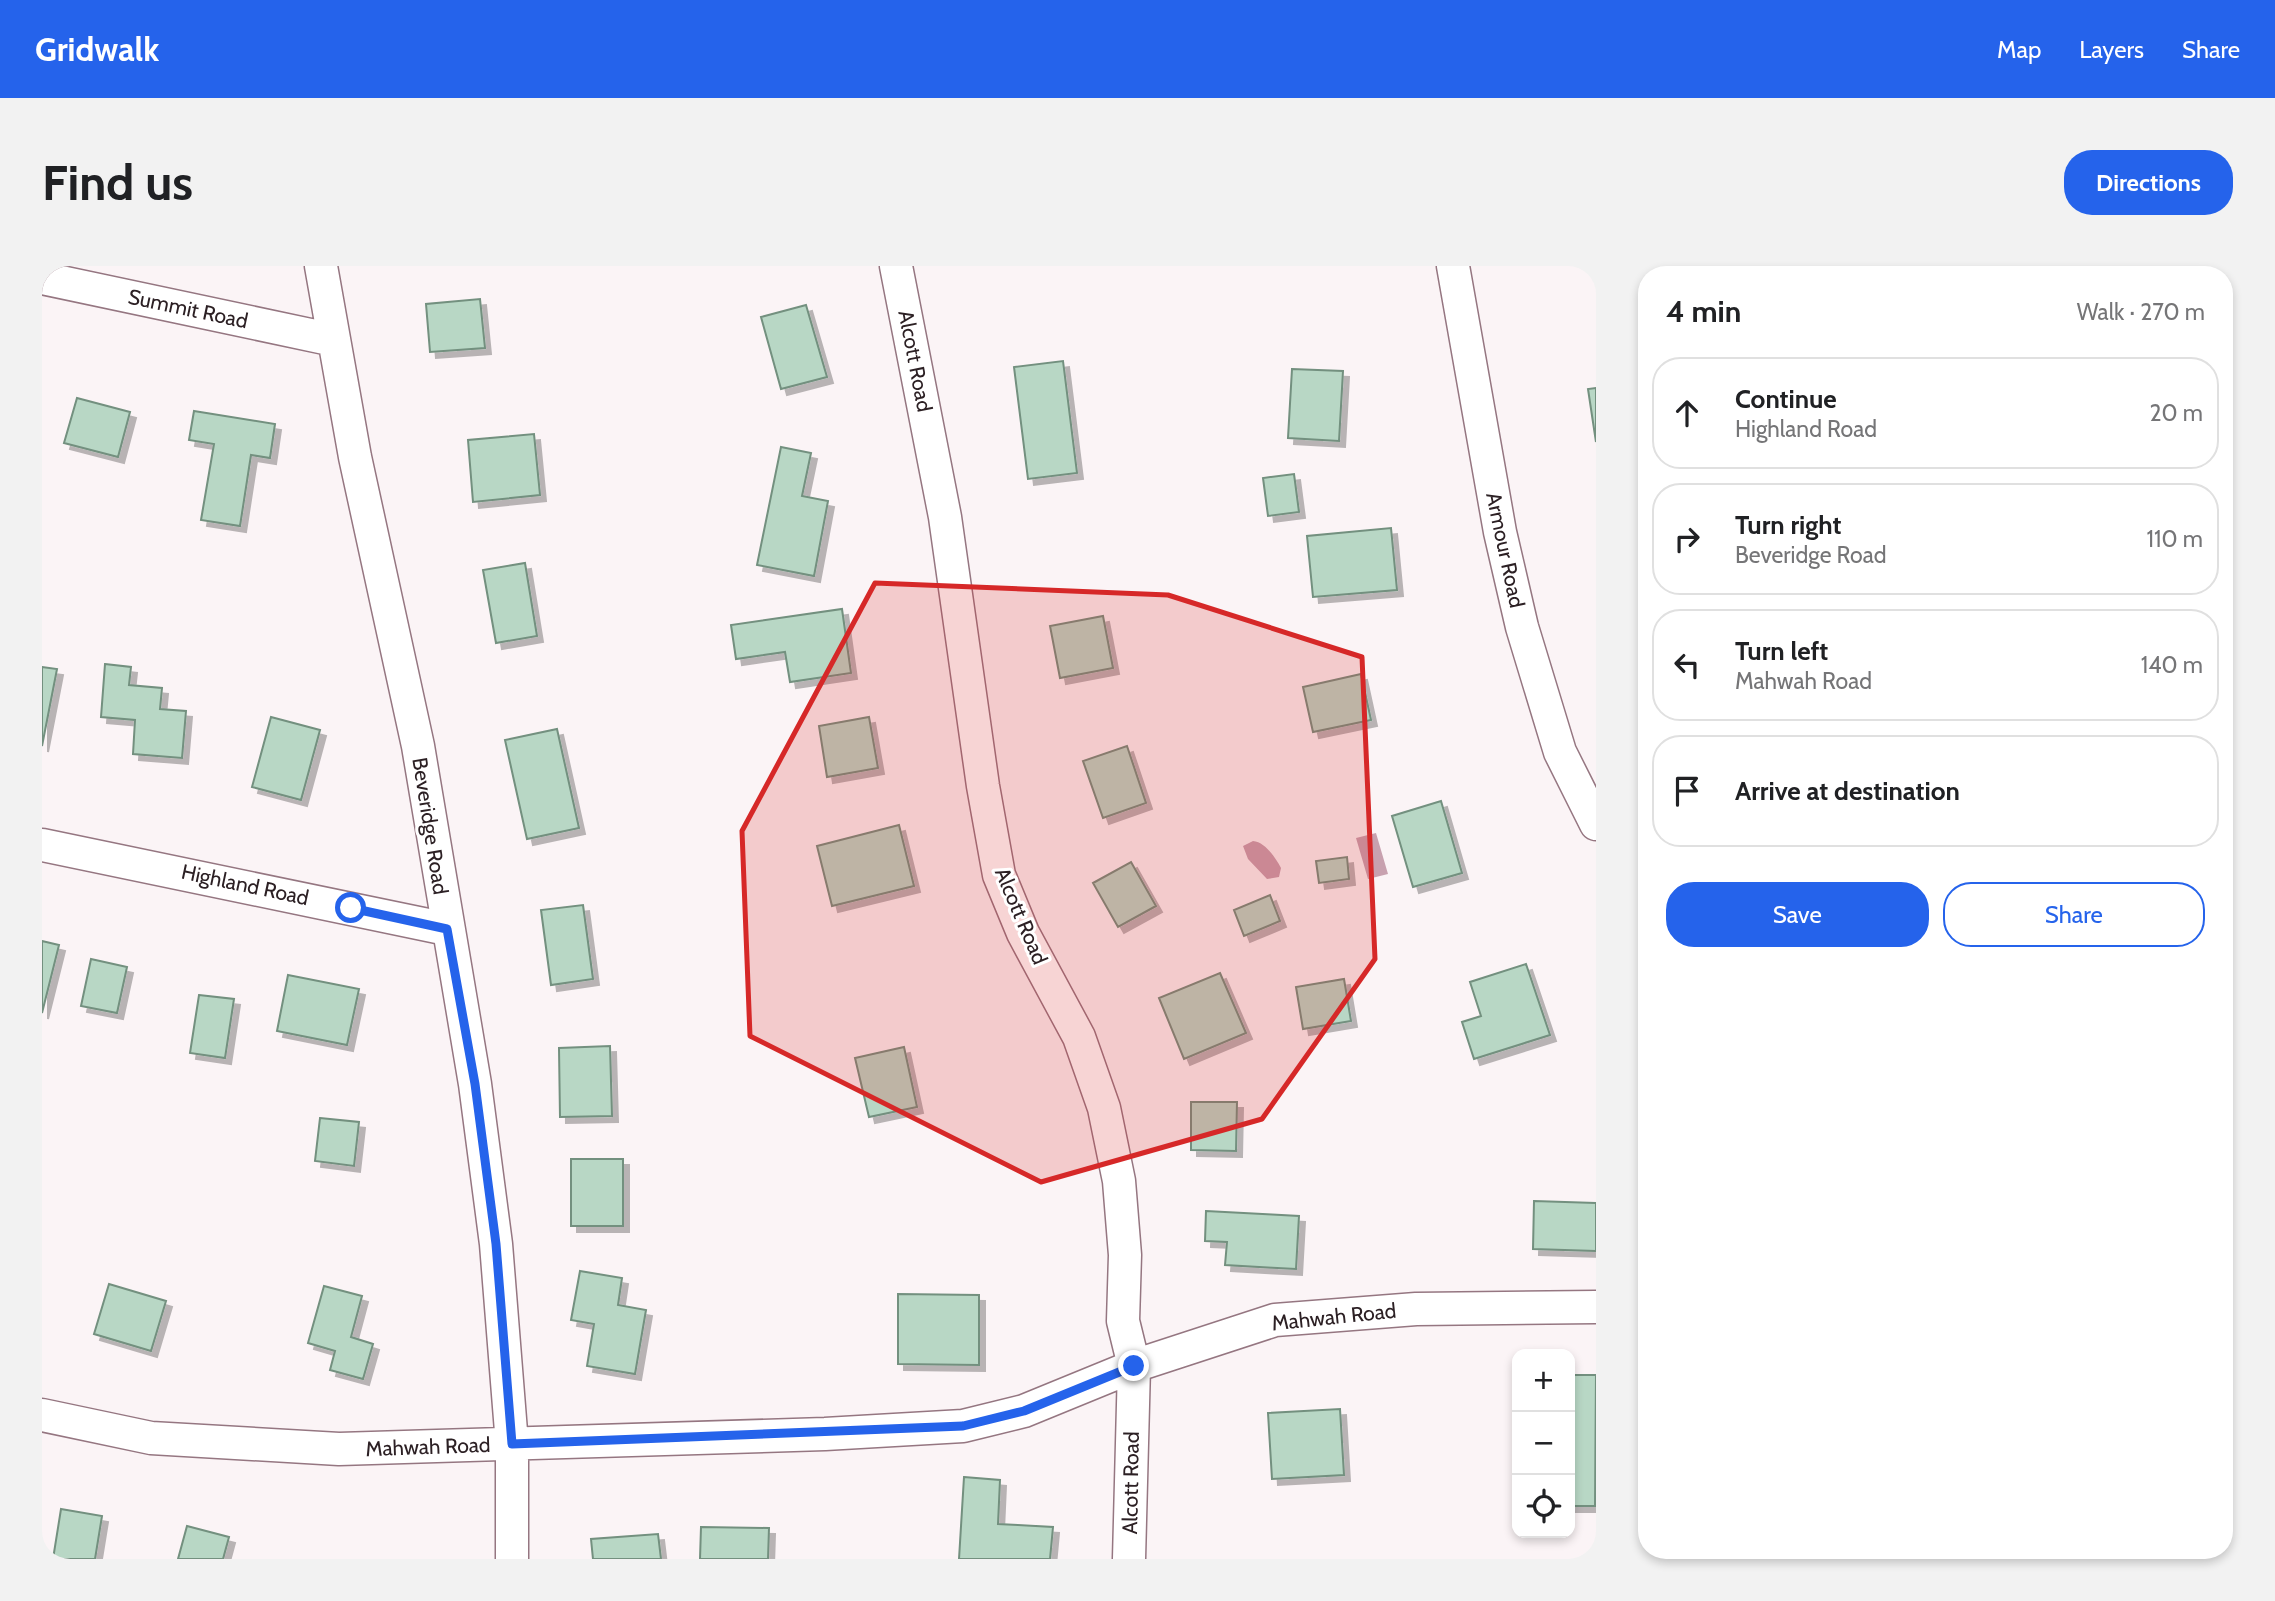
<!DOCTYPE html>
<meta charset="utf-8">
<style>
:root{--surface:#fff;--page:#f2f2f2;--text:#202124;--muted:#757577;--line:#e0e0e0;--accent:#2563eb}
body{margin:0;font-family:Cabin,sans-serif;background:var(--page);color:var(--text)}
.controls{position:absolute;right:21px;bottom:21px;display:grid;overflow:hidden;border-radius:14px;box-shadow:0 4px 10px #0003}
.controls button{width:63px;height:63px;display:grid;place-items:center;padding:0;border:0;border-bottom:2px solid var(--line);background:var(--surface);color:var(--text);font:35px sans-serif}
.stop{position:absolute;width:21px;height:21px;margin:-16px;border:5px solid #2563eb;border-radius:50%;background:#fff}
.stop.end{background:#2563eb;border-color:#fff;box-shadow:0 2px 7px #0008}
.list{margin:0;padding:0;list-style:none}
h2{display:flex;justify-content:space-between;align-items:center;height:91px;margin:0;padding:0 28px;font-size:30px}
h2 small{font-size:23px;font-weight:400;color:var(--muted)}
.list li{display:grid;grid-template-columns:46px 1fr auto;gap:21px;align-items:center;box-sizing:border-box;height:112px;margin:0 14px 14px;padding:0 14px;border:2px solid var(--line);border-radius:28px}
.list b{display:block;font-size:26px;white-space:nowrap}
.list p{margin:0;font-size:23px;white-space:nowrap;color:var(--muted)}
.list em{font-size:23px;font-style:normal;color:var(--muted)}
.actions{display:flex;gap:14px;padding:21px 28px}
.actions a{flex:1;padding:16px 0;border:2px solid var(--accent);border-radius:28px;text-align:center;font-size:24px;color:var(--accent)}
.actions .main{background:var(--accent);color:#fff}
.icon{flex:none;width:38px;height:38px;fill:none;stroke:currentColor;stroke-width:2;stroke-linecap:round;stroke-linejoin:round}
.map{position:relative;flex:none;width:1554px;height:1293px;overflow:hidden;border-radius:28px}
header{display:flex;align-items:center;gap:42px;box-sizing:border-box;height:98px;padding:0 35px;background:var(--accent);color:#fff}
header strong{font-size:33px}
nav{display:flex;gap:38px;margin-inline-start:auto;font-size:24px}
.intro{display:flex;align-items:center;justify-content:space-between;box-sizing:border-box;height:168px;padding:0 42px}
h1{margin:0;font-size:49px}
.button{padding:18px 32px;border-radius:28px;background:var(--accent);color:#fff;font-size:24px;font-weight:700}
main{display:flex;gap:42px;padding:0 42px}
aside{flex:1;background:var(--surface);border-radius:28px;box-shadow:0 4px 10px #0003}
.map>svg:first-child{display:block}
.water{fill:#c8a1af}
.building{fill:#b8d7c5;stroke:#73907f;stroke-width:2;filter:url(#shadow)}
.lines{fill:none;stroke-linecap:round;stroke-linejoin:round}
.street-casing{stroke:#957681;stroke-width:35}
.street{stroke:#fff;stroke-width:32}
.route{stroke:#2563eb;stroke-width:9}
.marked{fill:#d62828;fill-opacity:0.2;stroke:#d62828;stroke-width:5;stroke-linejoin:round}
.labels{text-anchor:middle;stroke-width:6;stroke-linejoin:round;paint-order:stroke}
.street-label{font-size:21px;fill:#2c2024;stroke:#fff}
</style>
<header>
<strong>Gridwalk</strong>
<nav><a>Map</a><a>Layers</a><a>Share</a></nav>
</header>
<div class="intro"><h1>Find us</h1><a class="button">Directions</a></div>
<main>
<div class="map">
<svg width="1554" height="1293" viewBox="0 0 1554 1293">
<defs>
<filter id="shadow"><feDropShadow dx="6" dy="6" stdDeviation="0" flood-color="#0004"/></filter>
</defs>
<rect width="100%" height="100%" fill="#fbf4f6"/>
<!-- water -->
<path class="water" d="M1334,567L1346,608L1326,613L1314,572Z
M1211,575C1223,576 1233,591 1239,602L1237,611L1225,613L1206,593L1201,580Z"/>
<!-- building -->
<path class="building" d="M438,33L443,82L388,86L384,38Z
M764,39L785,111L739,123L719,51Z
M1021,95L1035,207L986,213L972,101Z
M1250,103L1301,105L1297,175L1246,172Z
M1554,122V176L1546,123Z
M35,132L88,146L76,191L22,177Z
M152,145L233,158L228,192L209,189L198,260L159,254L172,178L147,174Z
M492,168L498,229L431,236L426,174Z
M739,181L769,187L760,230L786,235L772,310L715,299Z
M1252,208L1257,246L1226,250L1221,212Z
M1349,262L1355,324L1271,331L1265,270Z
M483,297L495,370L454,377L441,304Z
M800,343L809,407L748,416L743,386L694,393L689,359Z
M1061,350L1071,402L1018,412L1008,360Z
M63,398L89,401L87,419L120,422L118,443L144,445L140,492L91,488L93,454L59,451Z
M0,401L15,403L0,480Z
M1319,408L1329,454L1271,466L1261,421Z
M229,451L278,464L259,534L210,521Z
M827,451L836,502L785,511L777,460Z
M515,463L537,562L485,573L463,474Z
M1085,480L1104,537L1061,552L1041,495Z
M1399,535L1420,607L1371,621L1350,550Z
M857,559L872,620L790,640L775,580Z
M1305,591L1307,613L1277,617L1274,595Z
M1089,596L1114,640L1076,661L1051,617Z
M1228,629L1238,655L1202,670L1192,644Z
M541,639L551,713L509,719L499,644Z
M0,675L17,679L0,747Z
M49,693L85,701L75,747L39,740Z
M1484,698L1508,769L1432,793L1420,756L1439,750L1428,716Z
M1178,707L1204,767L1142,793L1117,732Z
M246,709L317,723L305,779L235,765Z
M1302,713L1309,755L1261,763L1254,721Z
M157,729L192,733L183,792L148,787Z
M568,780L570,850L518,851L517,782Z
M862,781L875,841L827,851L813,792Z
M1149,836H1195L1194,885L1149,884Z
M278,852L317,856L312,900L273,895Z
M529,893H581V960H529Z
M1492,935L1554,937V985L1491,983Z
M1164,945L1257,950L1254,1003L1183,999L1185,976L1163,975Z
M538,1005L580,1012L576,1039L604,1044L593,1108L545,1100L552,1058L529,1054Z
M67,1018L124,1035L109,1085L52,1068Z
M282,1020L320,1030L309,1071L331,1078L321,1113L288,1104L293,1085L266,1077Z
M856,1028L937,1029V1099L856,1098Z
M1530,1109H1554L1553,1240H1528Z
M1298,1143L1302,1209L1230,1213L1226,1147Z
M1472,1181H1475V1214H1472Z
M922,1211L958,1214L956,1258L1011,1261L1008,1293H917Z
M19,1243L60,1250L53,1293H11Z
M145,1260L187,1271L181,1293H136Z
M659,1261L727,1262L726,1293H658Z
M616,1268L619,1293H551L549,1273Z"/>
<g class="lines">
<!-- street casing -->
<g class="street-casing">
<path id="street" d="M279,0L313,191L376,480L433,818L454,978L470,1178V1293
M854,0L903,251L941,520L957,609L981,667L1037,771L1062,842L1077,915L1083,989L1081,1055L1092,1100L1087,1293
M1411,0L1458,266L1480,361L1518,486L1554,558
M0,12L292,74
M0,579L405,663
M0,1149L109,1172L297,1183L783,1168L921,1160L982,1145L1092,1100L1233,1054L1374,1043L1554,1041"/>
</g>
<!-- street -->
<use href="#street" class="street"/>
</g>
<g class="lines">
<!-- route -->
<path class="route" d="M309,642L405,663L433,818L454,978L470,1178L921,1160L982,1145L1092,1100"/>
</g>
<!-- marked area -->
<path class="marked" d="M833,317L1126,329L1320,391L1333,693L1220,853L999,916L708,770L700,565Z"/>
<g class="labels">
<!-- street labels -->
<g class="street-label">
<text transform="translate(146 43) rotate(12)" y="7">Summit Road</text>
<text transform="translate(873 95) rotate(79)" y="7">Alcott Road</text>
<text transform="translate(1463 284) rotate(78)" y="7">Armour Road</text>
<text transform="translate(388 560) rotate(81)" y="7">Beveridge Road</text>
<text transform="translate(203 619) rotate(12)" y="7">Highland Road</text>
<text transform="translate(979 650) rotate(67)" y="7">Alcott Road</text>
<text transform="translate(1292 1051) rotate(-6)" y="7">Mahwah Road</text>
<text transform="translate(386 1181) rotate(-2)" y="7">Mahwah Road</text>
<text transform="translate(1089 1217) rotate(-89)" y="7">Alcott Road</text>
</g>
</g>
</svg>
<div class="controls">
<button>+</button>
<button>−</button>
<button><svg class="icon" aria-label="locate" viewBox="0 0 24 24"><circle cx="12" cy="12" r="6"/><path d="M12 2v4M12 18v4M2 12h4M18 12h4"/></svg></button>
</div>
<div class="stop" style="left:309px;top:642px"></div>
<div class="stop end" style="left:1092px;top:1100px"></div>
</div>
<aside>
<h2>4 min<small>Walk · 270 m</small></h2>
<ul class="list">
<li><svg class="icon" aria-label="ahead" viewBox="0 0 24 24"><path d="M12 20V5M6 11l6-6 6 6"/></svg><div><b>Continue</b><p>Highland Road</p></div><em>20 m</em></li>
<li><svg class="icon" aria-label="right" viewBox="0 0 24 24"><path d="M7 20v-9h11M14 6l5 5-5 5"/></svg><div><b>Turn right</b><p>Beveridge Road</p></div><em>110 m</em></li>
<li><svg class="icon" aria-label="left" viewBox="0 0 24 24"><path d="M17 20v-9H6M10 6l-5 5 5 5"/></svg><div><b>Turn left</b><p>Mahwah Road</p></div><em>140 m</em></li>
<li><svg class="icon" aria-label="arrive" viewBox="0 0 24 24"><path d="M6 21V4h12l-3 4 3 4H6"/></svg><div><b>Arrive at destination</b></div></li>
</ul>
<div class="actions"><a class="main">Save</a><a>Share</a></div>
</aside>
</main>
